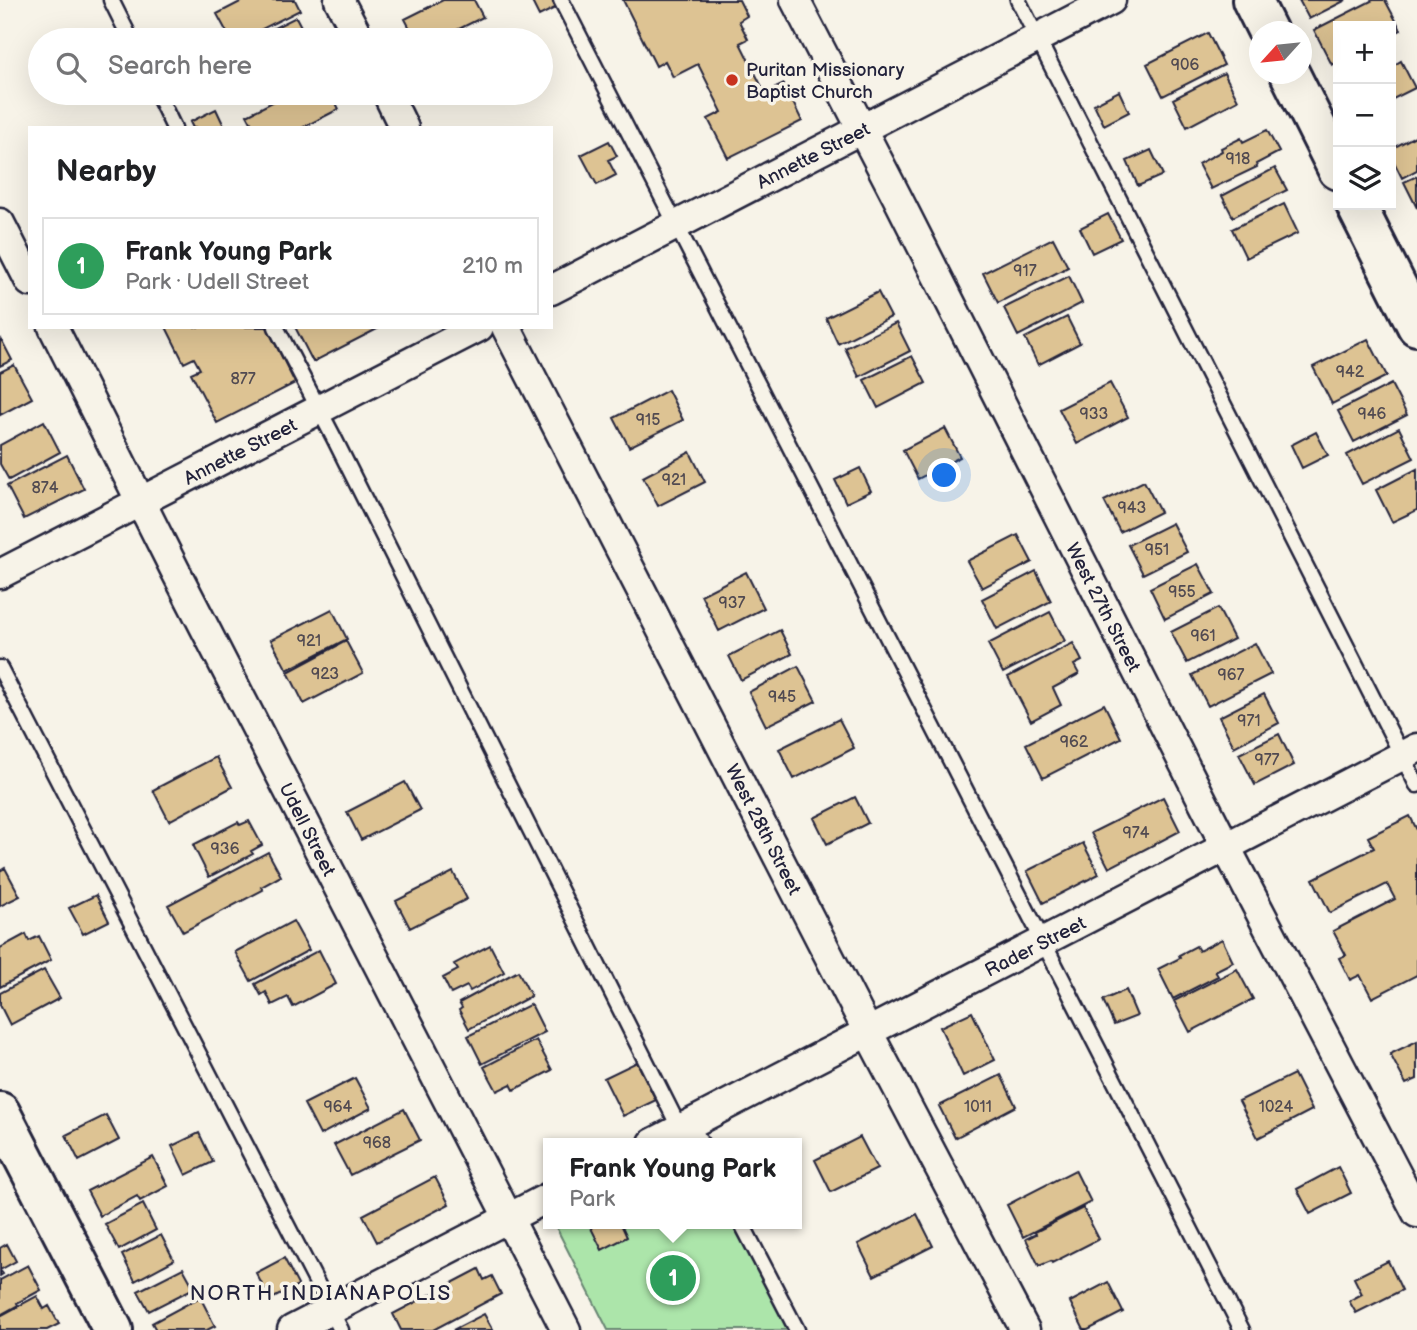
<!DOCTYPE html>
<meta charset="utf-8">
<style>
:root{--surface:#fff;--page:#f6f6f6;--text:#202124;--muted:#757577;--line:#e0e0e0;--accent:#c8321e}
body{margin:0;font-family:"Balsamiq Sans",sans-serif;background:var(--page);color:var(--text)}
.controls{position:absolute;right:21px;top:21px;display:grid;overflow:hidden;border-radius:0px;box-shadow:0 7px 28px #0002}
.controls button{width:63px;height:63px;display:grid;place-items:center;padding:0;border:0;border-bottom:2px solid var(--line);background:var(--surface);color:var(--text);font:35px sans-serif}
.compass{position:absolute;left:1249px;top:21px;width:63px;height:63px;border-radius:50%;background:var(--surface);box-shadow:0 7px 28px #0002;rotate:243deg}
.you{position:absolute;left:945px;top:476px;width:24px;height:24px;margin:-18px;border:5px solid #fff;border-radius:50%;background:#1a73e8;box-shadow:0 0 0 10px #1a73e833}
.badge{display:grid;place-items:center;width:46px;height:46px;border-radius:50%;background:var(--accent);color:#fff;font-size:23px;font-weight:700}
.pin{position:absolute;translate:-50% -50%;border:4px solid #fff;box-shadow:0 2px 7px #0006}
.popup{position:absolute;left:543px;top:1138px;width:259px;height:91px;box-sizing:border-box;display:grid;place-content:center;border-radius:0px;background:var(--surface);filter:drop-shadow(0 2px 5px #0005);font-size:23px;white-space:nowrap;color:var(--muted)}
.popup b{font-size:26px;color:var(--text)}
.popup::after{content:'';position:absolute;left:50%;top:100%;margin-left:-14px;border:14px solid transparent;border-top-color:var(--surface)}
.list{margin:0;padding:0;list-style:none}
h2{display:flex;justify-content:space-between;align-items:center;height:91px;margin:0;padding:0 28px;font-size:30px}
h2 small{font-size:23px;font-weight:400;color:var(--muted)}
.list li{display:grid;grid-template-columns:46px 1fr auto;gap:21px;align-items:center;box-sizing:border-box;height:98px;margin:0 14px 14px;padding:0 14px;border:2px solid var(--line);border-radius:0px}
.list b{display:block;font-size:26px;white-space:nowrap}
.list p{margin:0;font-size:23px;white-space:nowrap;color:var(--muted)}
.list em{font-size:23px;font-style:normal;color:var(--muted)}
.icon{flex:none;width:38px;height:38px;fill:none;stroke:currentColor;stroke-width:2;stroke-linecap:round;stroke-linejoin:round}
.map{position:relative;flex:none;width:1417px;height:1330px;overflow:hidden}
.search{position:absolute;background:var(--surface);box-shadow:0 7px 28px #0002;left:28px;top:28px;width:525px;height:77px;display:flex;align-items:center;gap:18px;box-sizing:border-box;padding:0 24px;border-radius:38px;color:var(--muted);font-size:26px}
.panel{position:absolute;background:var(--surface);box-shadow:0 7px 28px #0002;left:28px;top:126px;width:525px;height:203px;border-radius:0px}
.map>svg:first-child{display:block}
.green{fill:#ace5aa;stroke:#678472;stroke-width:2}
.building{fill:#ddc393;stroke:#22223b;stroke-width:2}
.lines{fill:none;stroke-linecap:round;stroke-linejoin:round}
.lane-casing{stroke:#22223b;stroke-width:19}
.street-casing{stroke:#22223b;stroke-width:33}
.secondary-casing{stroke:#22223b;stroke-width:44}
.lane{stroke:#f7f3e8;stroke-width:14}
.street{stroke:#f7f3e8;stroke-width:28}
.secondary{stroke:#f7f3e8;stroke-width:38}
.poi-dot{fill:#c8321e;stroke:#f7f3e8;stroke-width:2.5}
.labels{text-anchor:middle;stroke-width:7;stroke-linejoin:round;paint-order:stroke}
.number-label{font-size:16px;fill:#514a51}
.poi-label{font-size:19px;fill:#22223b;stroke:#f7f3e8;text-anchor:start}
.street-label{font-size:19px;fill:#22223b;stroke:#f7f3e8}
.neighbourhood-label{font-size:21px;letter-spacing:2px;fill:#22223b;stroke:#f7f3e8}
</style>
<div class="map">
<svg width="1417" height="1330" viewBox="0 0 1417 1330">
<rect width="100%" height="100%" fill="#f7f3e8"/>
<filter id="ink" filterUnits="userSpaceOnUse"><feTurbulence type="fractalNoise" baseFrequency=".0143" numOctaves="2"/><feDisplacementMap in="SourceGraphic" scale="14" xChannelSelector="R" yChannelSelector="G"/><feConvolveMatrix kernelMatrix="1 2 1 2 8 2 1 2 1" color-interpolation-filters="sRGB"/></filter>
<g filter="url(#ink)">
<!-- green -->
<path class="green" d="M558,1224H737L791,1330H608L555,1225Z"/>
<!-- building -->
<path class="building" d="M244,0H295L300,10L240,40H231L217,14Z
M443,0H474L483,17L437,40H416L405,19Z
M531,0H556L559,6L539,16Z
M623,0H739L747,16L739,21L748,39L740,43L765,93L784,84L802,121L728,158L708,119L722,112L698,64L673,77L665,61L656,66Z
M1299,0H1346L1309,19Z
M1373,0H1385L1401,30L1391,35V26H1338V62L1332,65L1314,30Z
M296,17L308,40H250Z
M485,30L490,40H465Z
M1208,33L1224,65L1163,96L1147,64Z
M1401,61L1415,88L1391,100V67Z
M1224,73L1238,100L1187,127L1173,99Z
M1119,91L1129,112L1104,125L1094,104Z
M290,93H331L339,109L302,128H254L247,115Z
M216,109L225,128H193L190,122Z
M1267,130L1279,152L1256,164L1257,167L1211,189L1198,164L1222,151L1221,148L1241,138L1243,142Z
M1417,135V170L1402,178L1391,156V149Z
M609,141L617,156L608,160L616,175L597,185L581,155Z
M1151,150L1163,175L1138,186L1127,161Z
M1275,168L1287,190L1233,217L1222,196Z
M1417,176V208L1404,182Z
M1284,204L1298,233L1246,258L1232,229Z
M1108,214L1121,239L1092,253L1080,228Z
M1053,238L1068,267L998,303L983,273Z
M1069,276L1082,303L1018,336L1004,308Z
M878,292L891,317L838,344L826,318Z
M1067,317L1080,343L1038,365L1025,338Z
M896,323L910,351L859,377L845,348Z
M166,327H267L295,383L217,423L191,373L200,369L194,358L184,363Z
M295,327H381L313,362Z
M1,339L12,360L0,366V340Z
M1368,339L1387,376L1332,404L1313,367Z
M912,356L926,383L878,408L864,380Z
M14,365L32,398L0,415V372Z
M1110,383L1128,417L1077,444L1059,409Z
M1391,384L1407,415L1354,442L1338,411Z
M668,390L683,420L629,447L614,418Z
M44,421L60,452L9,480L0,464V445Z
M945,428L960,457L918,479L903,450Z
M1399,428L1414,458L1362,484L1347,455Z
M1316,432L1328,455L1302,468L1291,445Z
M690,452L705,482L658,506L643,477Z
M67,455L84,489L24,519L7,486Z
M860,468L871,491L846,503L835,480Z
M1417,469V510L1392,522L1376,490Z
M1144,481L1160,512L1120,532L1104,501Z
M1172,523L1187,552L1143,574L1128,545Z
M1018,535L1032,562L982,588L967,561Z
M1198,564L1214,594L1165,619L1150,588Z
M1036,571L1051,601L997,629L982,599Z
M746,572L764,608L719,631L701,595Z
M1218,608L1234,639L1187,663L1171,632Z
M332,609L347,639L287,670L271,640Z
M1050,612L1065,641L1003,673L988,644Z
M780,630L792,654L741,680L729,656Z
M346,641L363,673L304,704L288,672Z
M1073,643L1082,661L1074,665L1079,674L1053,688L1061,705L1031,721L1008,677Z
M1255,643L1271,674L1208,706L1192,675Z
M798,666L816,701L766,726L749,692Z
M1264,694L1279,723L1234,747L1219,717Z
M1104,704L1121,738L1043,778L1026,744Z
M839,719L854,748L794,779L779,749Z
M1279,734L1294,765L1255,785L1239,754Z
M216,757L232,787L169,821L153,790Z
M405,782L420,810L361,840L347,812Z
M855,797L868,823L827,844L814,818Z
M1163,797L1180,831L1109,868L1091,833Z
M1410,816L1417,830V975L1372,998L1360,975L1350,980L1339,958L1346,955L1333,931L1395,899L1387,884L1330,913L1313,879L1374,848L1368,837Z
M249,821L262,845L251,851L253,854L209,877L193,845L238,822L240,825Z
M1083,843L1099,874L1043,903L1027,871Z
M268,852L281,876L261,887L263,890L183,932L168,905Z
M5,868L20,896L0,906V871Z
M453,872L467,899L410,928L396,901Z
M96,895L109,921L83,934L69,908Z
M293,921L309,950L251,981L235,952Z
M26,934L29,941L39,936L51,960L0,987V948Z
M1222,939L1233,962L1215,971L1218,976L1173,999L1158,969L1180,958L1179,955L1196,946L1199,951Z
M490,945L504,972L470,991L467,986L451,994L443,978L458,970L454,964Z
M319,950L336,984L293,1007L288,997L272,1005L266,992L261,995L255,984Z
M1237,969L1253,999L1190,1032L1174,1001Z
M44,970L60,998L10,1025L0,1005V993Z
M518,971L531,996L469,1029L459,1010L462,1008L459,1003Z
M1126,990L1137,1016L1114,1025L1103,1000Z
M531,1004L545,1032L482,1064L468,1036Z
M972,1012L995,1060L963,1076L940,1027Z
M536,1040L552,1070L514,1090L511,1084L497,1091L484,1067Z
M1417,1041V1079L1406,1084L1390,1054Z
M637,1062L656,1100L623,1116L604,1078Z
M1294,1074L1312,1110L1258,1138L1239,1101Z
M1001,1075L1016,1106L955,1138L939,1106Z
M355,1078L371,1108L320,1135L304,1104Z
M404,1109L420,1140L350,1175L334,1145Z
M106,1115L119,1140L79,1161L66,1135Z
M199,1133L213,1162L186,1175L172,1146Z
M860,1137L877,1169L831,1192L815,1160Z
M153,1157L168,1186L140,1201L137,1196L100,1216L87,1191Z
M1338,1167L1351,1193L1310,1214L1297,1189Z
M1075,1170L1091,1202L1023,1237L1007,1205Z
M435,1177L449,1204L377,1242L363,1215Z
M143,1204L156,1230L119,1250L105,1224Z
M1083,1208L1099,1239L1052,1263L1051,1261L1039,1266L1026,1239L1036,1234L1035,1232Z
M917,1214L933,1246L874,1276L858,1244Z
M589,1224H621L627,1237L602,1250Z
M161,1235L174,1260L135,1281L122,1255Z
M7,1244L16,1261L0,1270L3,1274L0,1276V1248Z
M284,1258L298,1285L270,1300L256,1273Z
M1388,1261L1402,1290L1356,1313L1349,1301L1362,1294L1354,1278Z
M28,1265L41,1290L17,1303L18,1305L0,1315V1280Z
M183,1268L194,1288L149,1311L138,1291Z
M479,1269L484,1280L492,1276L501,1294L433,1330H401L393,1314Z
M1108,1282L1123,1312L1088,1330H1084L1070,1302Z
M37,1296L44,1309L49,1306L59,1324L47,1330H0V1316Z
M200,1297L215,1326L207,1330H156L152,1323Z
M484,1314L493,1330H453Z"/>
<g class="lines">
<!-- lane casing -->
<g class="lane-casing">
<path id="lane" d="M111,0L131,40
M561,0L1242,1330
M1018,0L1417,785
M157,93L174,128
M276,327L334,438L680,1129
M0,668L341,1330
M691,1124L701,1143
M742,1224L797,1330"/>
</g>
<!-- street casing -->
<g class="street-casing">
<path id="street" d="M339,0L360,40
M795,0L897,197L1226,847L1417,1213
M387,93L404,128
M0,223L30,282
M551,290L1111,0
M53,327L175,570L566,1330
M506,327L868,1032L1025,1330
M0,574L479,327
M653,1143L1417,748
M292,1330L549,1197"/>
</g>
<!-- secondary casing -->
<g class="secondary-casing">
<path id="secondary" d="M1252,0L1268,32
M1290,74L1338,170
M1356,205L1417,326
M0,1112L113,1330"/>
</g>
<!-- lane -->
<use href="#lane" class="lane"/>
<!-- street -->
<use href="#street" class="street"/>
<!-- secondary -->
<use href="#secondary" class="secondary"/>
</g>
</g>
<!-- markers -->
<circle class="poi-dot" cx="732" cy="80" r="7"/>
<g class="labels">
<!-- number labels -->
<g class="number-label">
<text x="1185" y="70">906</text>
<text x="1238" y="164">918</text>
<text x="1025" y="276">917</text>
<text x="1350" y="377">942</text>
<text x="243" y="384">877</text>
<text x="1094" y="419">933</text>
<text x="1372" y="419">946</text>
<text x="648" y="425">915</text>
<text x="674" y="485">921</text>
<text x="45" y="493">874</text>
<text x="1132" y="513">943</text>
<text x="1157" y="555">951</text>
<text x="1182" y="597">955</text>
<text x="732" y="608">937</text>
<text x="1203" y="641">961</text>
<text x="309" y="646">921</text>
<text x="325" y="679">923</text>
<text x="1231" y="680">967</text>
<text x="782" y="702">945</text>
<text x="1249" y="726">971</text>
<text x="1074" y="747">962</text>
<text x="1267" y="765">977</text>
<text x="1136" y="838">974</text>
<text x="225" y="854">936</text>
<text x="338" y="1112">964</text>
<text x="978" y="1112">1011</text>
<text x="1276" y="1112">1024</text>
<text x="377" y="1148">968</text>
</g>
<!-- poi labels -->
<g class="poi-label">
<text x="746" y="76">Puritan Missionary<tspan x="746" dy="22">Baptist Church</tspan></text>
</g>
<!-- street labels -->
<g class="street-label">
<text transform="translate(813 155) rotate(-27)" y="7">Annette Street</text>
<text transform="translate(240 451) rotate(-27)" y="7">Annette Street</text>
<text transform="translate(1104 607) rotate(63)" y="7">West 27th Street</text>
<text transform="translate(308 829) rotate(63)" y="7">Udell Street</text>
<text transform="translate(764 829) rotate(63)" y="7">West 28th Street</text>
<text transform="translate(1035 946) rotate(-27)" y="7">Rader Street</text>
</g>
<!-- neighbourhood labels -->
<g class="neighbourhood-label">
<text x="321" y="1300">NORTH INDIANAPOLIS</text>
</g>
</g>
</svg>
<div class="controls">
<button>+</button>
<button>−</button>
<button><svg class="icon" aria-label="layers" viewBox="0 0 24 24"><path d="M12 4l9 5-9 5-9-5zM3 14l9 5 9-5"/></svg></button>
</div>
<svg class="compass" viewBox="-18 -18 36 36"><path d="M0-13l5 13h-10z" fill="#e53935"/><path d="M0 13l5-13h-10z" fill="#757577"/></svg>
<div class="you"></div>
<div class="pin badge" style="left:673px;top:1278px;background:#2e9e5b">1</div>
<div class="popup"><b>Frank Young Park</b>Park</div>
<div class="search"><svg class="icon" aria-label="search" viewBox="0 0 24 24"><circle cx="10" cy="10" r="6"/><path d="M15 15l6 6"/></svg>Search here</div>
<section class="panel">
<h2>Nearby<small></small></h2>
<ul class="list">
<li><span class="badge" style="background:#2e9e5b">1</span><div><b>Frank Young Park</b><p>Park · Udell Street</p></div><em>210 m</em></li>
</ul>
</section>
</div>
